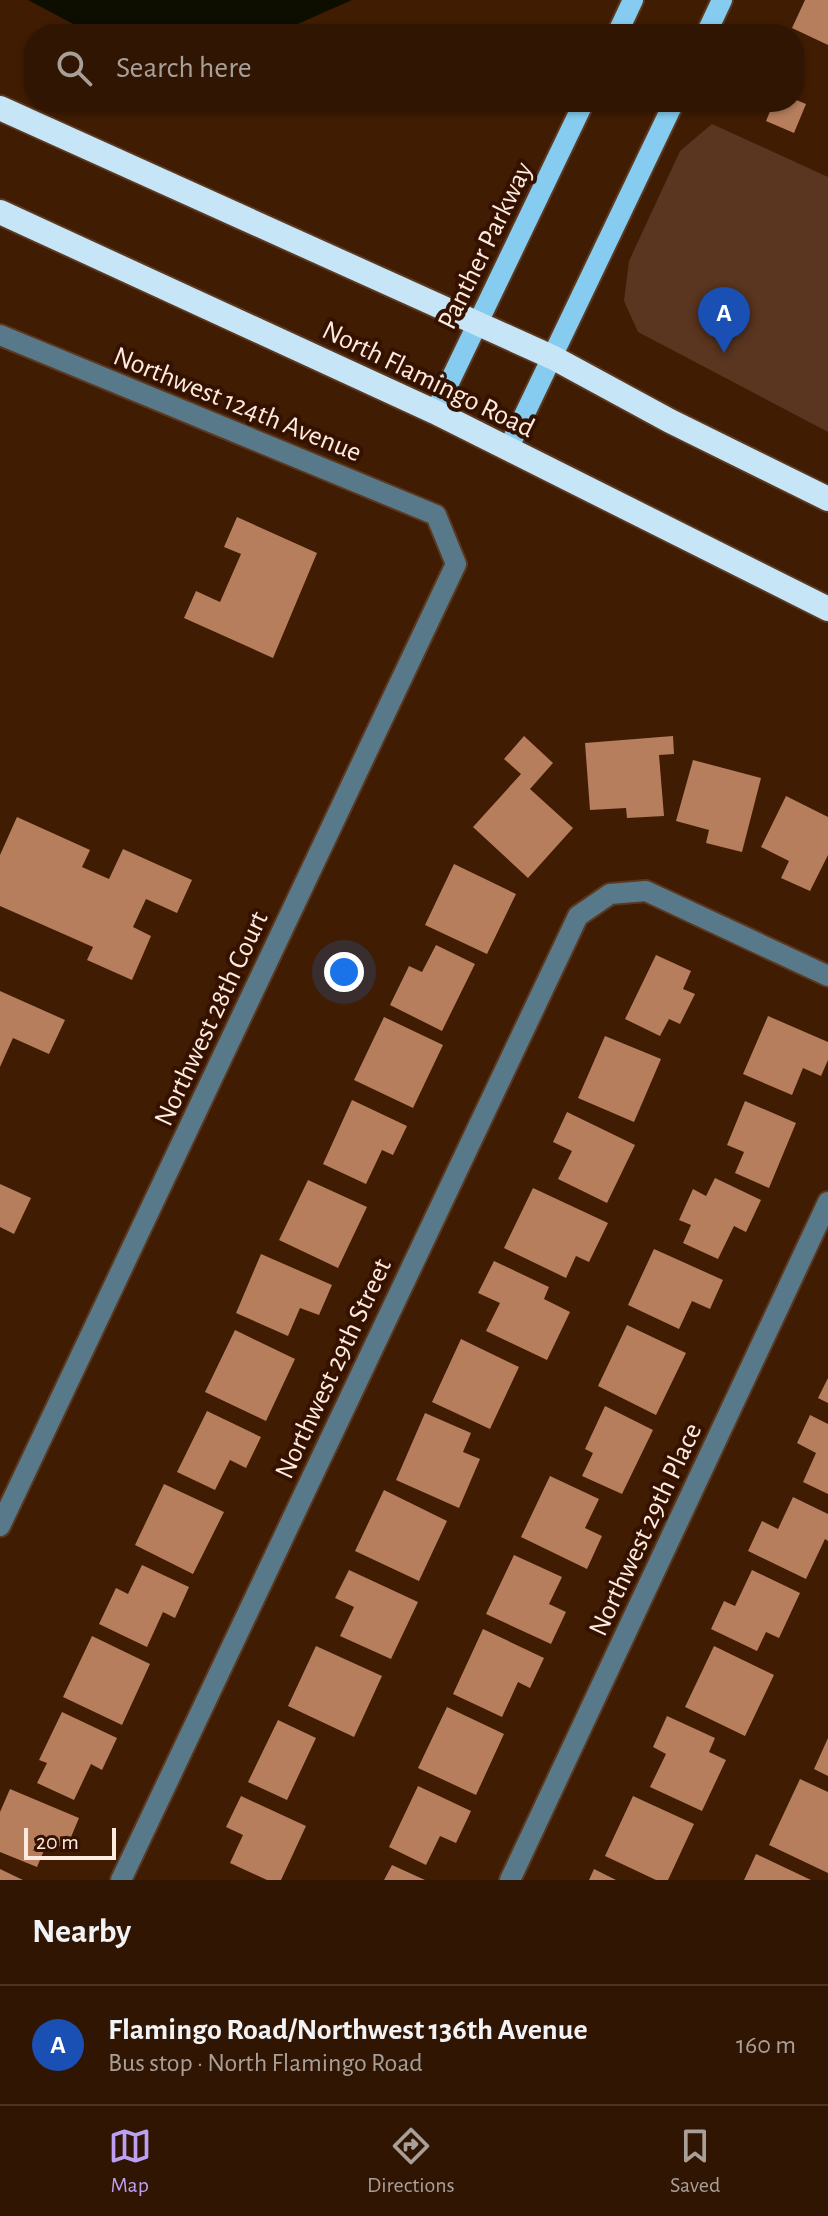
<!DOCTYPE html>
<meta charset="utf-8">
<style>
:root{--surface:#301502;--page:#3c2211;--text:#f1f3f6;--muted:#a89f99;--line:#4b3424;--accent:#bca0f2}
body{margin:0;font-family:"Alegreya Sans",sans-serif;background:var(--page);color:var(--text)}
.scale{position:absolute;left:24px;bottom:20px;width:92px;box-sizing:border-box;padding-left:8px;border:4px solid #feebe0;border-top:0;font-size:22px;line-height:28px;white-space:nowrap;color:#feebe0;-webkit-text-stroke:6px #351200;paint-order:stroke}
.you{position:absolute;left:344px;top:972px;width:28px;height:28px;margin:-20px;border:6px solid #fff;border-radius:50%;background:#1a73e8;box-shadow:0 0 0 12px #1a73e833}
.badge{display:grid;place-items:center;width:52px;height:52px;border-radius:50%;background:var(--accent);color:#fff;font-size:26px;font-weight:700}
.pin{position:absolute;translate:-50% -66px;filter:drop-shadow(0 2px 4px #0008)}
.pin::after{content:'';position:absolute;top:42px;width:28px;height:24px;background:inherit;clip-path:polygon(0 0,100% 0,50% 100%)}
.list{margin:0;padding:0;list-style:none}
h2{display:flex;justify-content:space-between;align-items:center;height:104px;margin:0;padding:0 32px;font-size:34px}
h2 small{font-size:26px;font-weight:400;color:var(--muted)}
.list li{display:grid;grid-template-columns:52px 1fr auto;gap:24px;align-items:center;box-sizing:border-box;height:120px;padding:0 32px;border-top:2px solid var(--line)}
.list b{display:block;font-size:30px;white-space:nowrap}
.list p{margin:0;font-size:26px;white-space:nowrap;color:var(--muted)}
.list em{font-size:26px;font-style:normal;color:var(--muted)}
.icon{flex:none;width:44px;height:44px;fill:none;stroke:currentColor;stroke-width:2;stroke-linecap:round;stroke-linejoin:round}
.map{position:relative;flex:none;width:828px;height:1880px;overflow:hidden}
.search{position:absolute;background:var(--surface);box-shadow:0 2px 6px #0004;left:24px;right:24px;top:24px;height:88px;display:flex;align-items:center;gap:20px;box-sizing:border-box;padding:0 28px;border-radius:32px;color:var(--muted);font-size:30px}
.sheet{height:224px;background:var(--surface)}
nav{display:flex;justify-content:space-around;align-items:center;box-sizing:border-box;height:112px;border-top:2px solid var(--line);background:var(--surface);font-size:22px;color:var(--muted)}
nav a{display:grid;justify-items:center;gap:4px}
nav .on{color:var(--accent)}
.map>svg:first-child{display:block}
.green{fill:#5a351f}
.water{fill:#0d0e00}
.building{fill:#b67e5c}
.lines{fill:none;stroke-linecap:round;stroke-linejoin:round}
.minor-casing{stroke:#5b3921;stroke-width:24}
.major-casing{stroke:#5b3921;stroke-width:24}
.highway-casing{stroke:#5b3921;stroke-width:28}
.minor{stroke:#58798a;stroke-width:20}
.major{stroke:#85ccf0;stroke-width:20}
.highway{stroke:#c6e5f7;stroke-width:24}
.labels{text-anchor:middle;stroke-width:8;stroke-linejoin:round;paint-order:stroke}
.street-label{font-size:28px;fill:#feebe0;stroke:#351200}
</style>
<div class="map">
<svg width="828" height="1880" viewBox="0 0 828 1880">
<rect width="100%" height="100%" fill="#401c02"/>
<!-- green -->
<path class="green" d="M712,124L828,177V432L638,332L624,301L629,261L680,151Z"/>
<!-- water -->
<path class="water" d="M28,0H352L275,34H92Z"/>
<!-- building -->
<path class="building" d="M805,0H828V45L792,28Z
M794,99L806,104L794,133L766,121L774,102H794Z
M237,517L317,553L273,658L184,618L196,591L220,602L241,554L224,547Z
M524,736L553,763L530,789L573,828L528,878L473,827L521,774L504,759Z
M673,736L674,754L659,755L664,816L627,818L626,808L590,810L585,743Z
M693,760L761,778L742,852L706,843L709,830L676,821Z
M786,796L828,817V855L810,891L781,878L789,861L761,847Z
M17,817L90,850L82,867L109,879L123,849L192,880L177,913L146,899L133,927L151,936L132,980L87,960L93,947L0,906V855Z
M454,864L516,894L487,954L425,925Z
M436,945L475,964L442,1031L390,1005L409,966L422,972Z
M656,955L691,971L683,989L695,994L680,1024L669,1019L660,1036L625,1019Z
M0,991L65,1020L49,1054L13,1038L0,1067Z
M768,1016L828,1042V1060L821,1076L803,1068L792,1095L743,1074Z
M384,1017L443,1045L413,1108L354,1080Z
M605,1036L661,1059L634,1122L578,1098Z
M352,1100L407,1126L393,1155L382,1150L366,1184L323,1164Z
M745,1101L796,1123L769,1188L735,1173L744,1152L727,1145Z
M567,1112L635,1145L607,1203L558,1179L572,1151L553,1142Z
M715,1178L761,1200L746,1232L734,1226L718,1259L683,1243L691,1225L679,1220L693,1189L706,1196Z
M308,1180L367,1207L338,1268L279,1240Z
M0,1184L31,1198L14,1234L0,1227Z
M533,1188L608,1223L589,1262L576,1256L566,1278L504,1248Z
M654,1249L723,1280L710,1309L692,1301L679,1329L628,1305Z
M261,1254L332,1285L319,1315L300,1308L288,1336L236,1313Z
M494,1261L549,1287L544,1299L570,1312L547,1360L486,1331L500,1303L478,1293Z
M627,1325L686,1353L656,1415L598,1386Z
M235,1330L295,1359L266,1421L205,1392Z
M461,1339L519,1367L490,1429L432,1402Z
M828,1378V1403L818,1398Z
M605,1406L653,1430L622,1494L582,1476L593,1453L585,1449Z
M207,1411L261,1437L246,1468L230,1460L215,1490L177,1472Z
M425,1413L471,1433L463,1452L480,1459L459,1508L396,1480Z
M810,1415L828,1424V1494L803,1482L816,1453L797,1443Z
M550,1476L599,1499L585,1528L602,1536L587,1569L521,1537Z
M164,1484L224,1512L193,1574L135,1545Z
M384,1490L447,1521L419,1581L355,1551Z
M793,1497L828,1514V1541L825,1539L806,1579L748,1551L762,1521L778,1529Z
M514,1555L562,1577L549,1604L566,1612L551,1644L486,1614Z
M142,1565L189,1587L175,1618L163,1612L147,1647L99,1624L116,1588L128,1594Z
M349,1570L418,1602L391,1659L340,1636L354,1607L335,1598Z
M752,1570L800,1593L779,1638L766,1632L757,1651L711,1629L724,1601L735,1606Z
M483,1629L544,1658L530,1688L518,1682L502,1717L453,1694Z
M92,1636L150,1664L122,1725L63,1697Z
M316,1646L382,1676L354,1737L288,1706Z
M714,1646L774,1675L745,1736L685,1707Z
M447,1707L504,1734L476,1795L418,1768Z
M62,1712L117,1738L102,1770L91,1764L74,1800L37,1783L47,1763L39,1760Z
M667,1716L715,1738L709,1752L726,1760L702,1811L650,1787L666,1754L653,1747Z
M278,1720L316,1738L287,1800L248,1782Z
M828,1738V1776L814,1769Z
M800,1779L828,1792V1873L769,1845Z
M418,1786L471,1811L456,1843L440,1836L426,1865L389,1847Z
M10,1789L79,1818L66,1849L48,1841L37,1867L0,1852V1812Z
M241,1796L306,1826L281,1880H267L230,1863L243,1835L226,1827Z
M633,1796L694,1824L668,1880H656L605,1856Z
M756,1854L811,1880H744Z
M392,1865L425,1880H384Z
M0,1869L23,1880H0Z
M594,1869L616,1880H589Z"/>
<g class="lines">
<!-- minor casing -->
<g class="minor-casing">
<path id="minor" d="M0,335L436,515L456,564L0,1526
M121,1880L578,916L610,894L646,891L828,976
M510,1880L828,1202"/>
</g>
<!-- major casing -->
<g class="major-casing">
<path id="major" d="M617,34L633,0
M706,34L722,0
M435,412L584,102
M508,449L674,102"/>
</g>
<!-- highway casing -->
<g class="highway-casing">
<path id="highway" d="M0,108L554,358L670,421L828,499
M0,212L435,412L828,609"/>
</g>
<!-- minor -->
<use href="#minor" class="minor"/>
<!-- major -->
<use href="#major" class="major"/>
<!-- highway -->
<use href="#highway" class="highway"/>
</g>
<g class="labels">
<!-- street labels -->
<g class="street-label">
<text transform="translate(484 245) rotate(-64)" y="10">Panther Parkway</text>
<text transform="translate(429 378) rotate(26)" y="10">North Flamingo Road</text>
<text transform="translate(238 403) rotate(22)" y="10">Northwest 124th Avenue</text>
<text transform="translate(210 1018) rotate(-65)" y="10">Northwest 28th Court</text>
<text transform="translate(332 1368) rotate(-65)" y="10">Northwest 29th Street</text>
<text transform="translate(644 1529) rotate(-65)" y="10">Northwest 29th Place</text>
</g>
</g>
</svg>
<div class="scale">20 m</div>
<div class="you"></div>
<div class="pin badge" style="left:724px;top:353px;background:#1a4fb4">A</div>
<div class="search"><svg class="icon" aria-label="search" viewBox="0 0 24 24"><circle cx="10" cy="10" r="6"/><path d="M15 15l6 6"/></svg>Search here</div>
</div>
<section class="sheet">
<h2>Nearby<small></small></h2>
<ul class="list">
<li><span class="badge" style="background:#1a4fb4">A</span><div><b>Flamingo Road/Northwest 136th Avenue</b><p>Bus stop · North Flamingo Road</p></div><em>160 m</em></li>
</ul>
</section>
<nav>
<a class="on"><svg class="icon" aria-label="map" viewBox="0 0 24 24"><path d="M3 6l6-2 6 2 6-2v14l-6 2-6-2-6 2zM9 4v14M15 6v14"/></svg>Map</a>
<a><svg class="icon" aria-label="directions" viewBox="0 0 24 24"><path d="M12 3l9 9-9 9-9-9zM9 14v-3h6M13 9l2 2-2 2"/></svg>Directions</a>
<a><svg class="icon" aria-label="saved" viewBox="0 0 24 24"><path d="M7 4h10v16l-5-4-5 4z"/></svg>Saved</a>
</nav>
